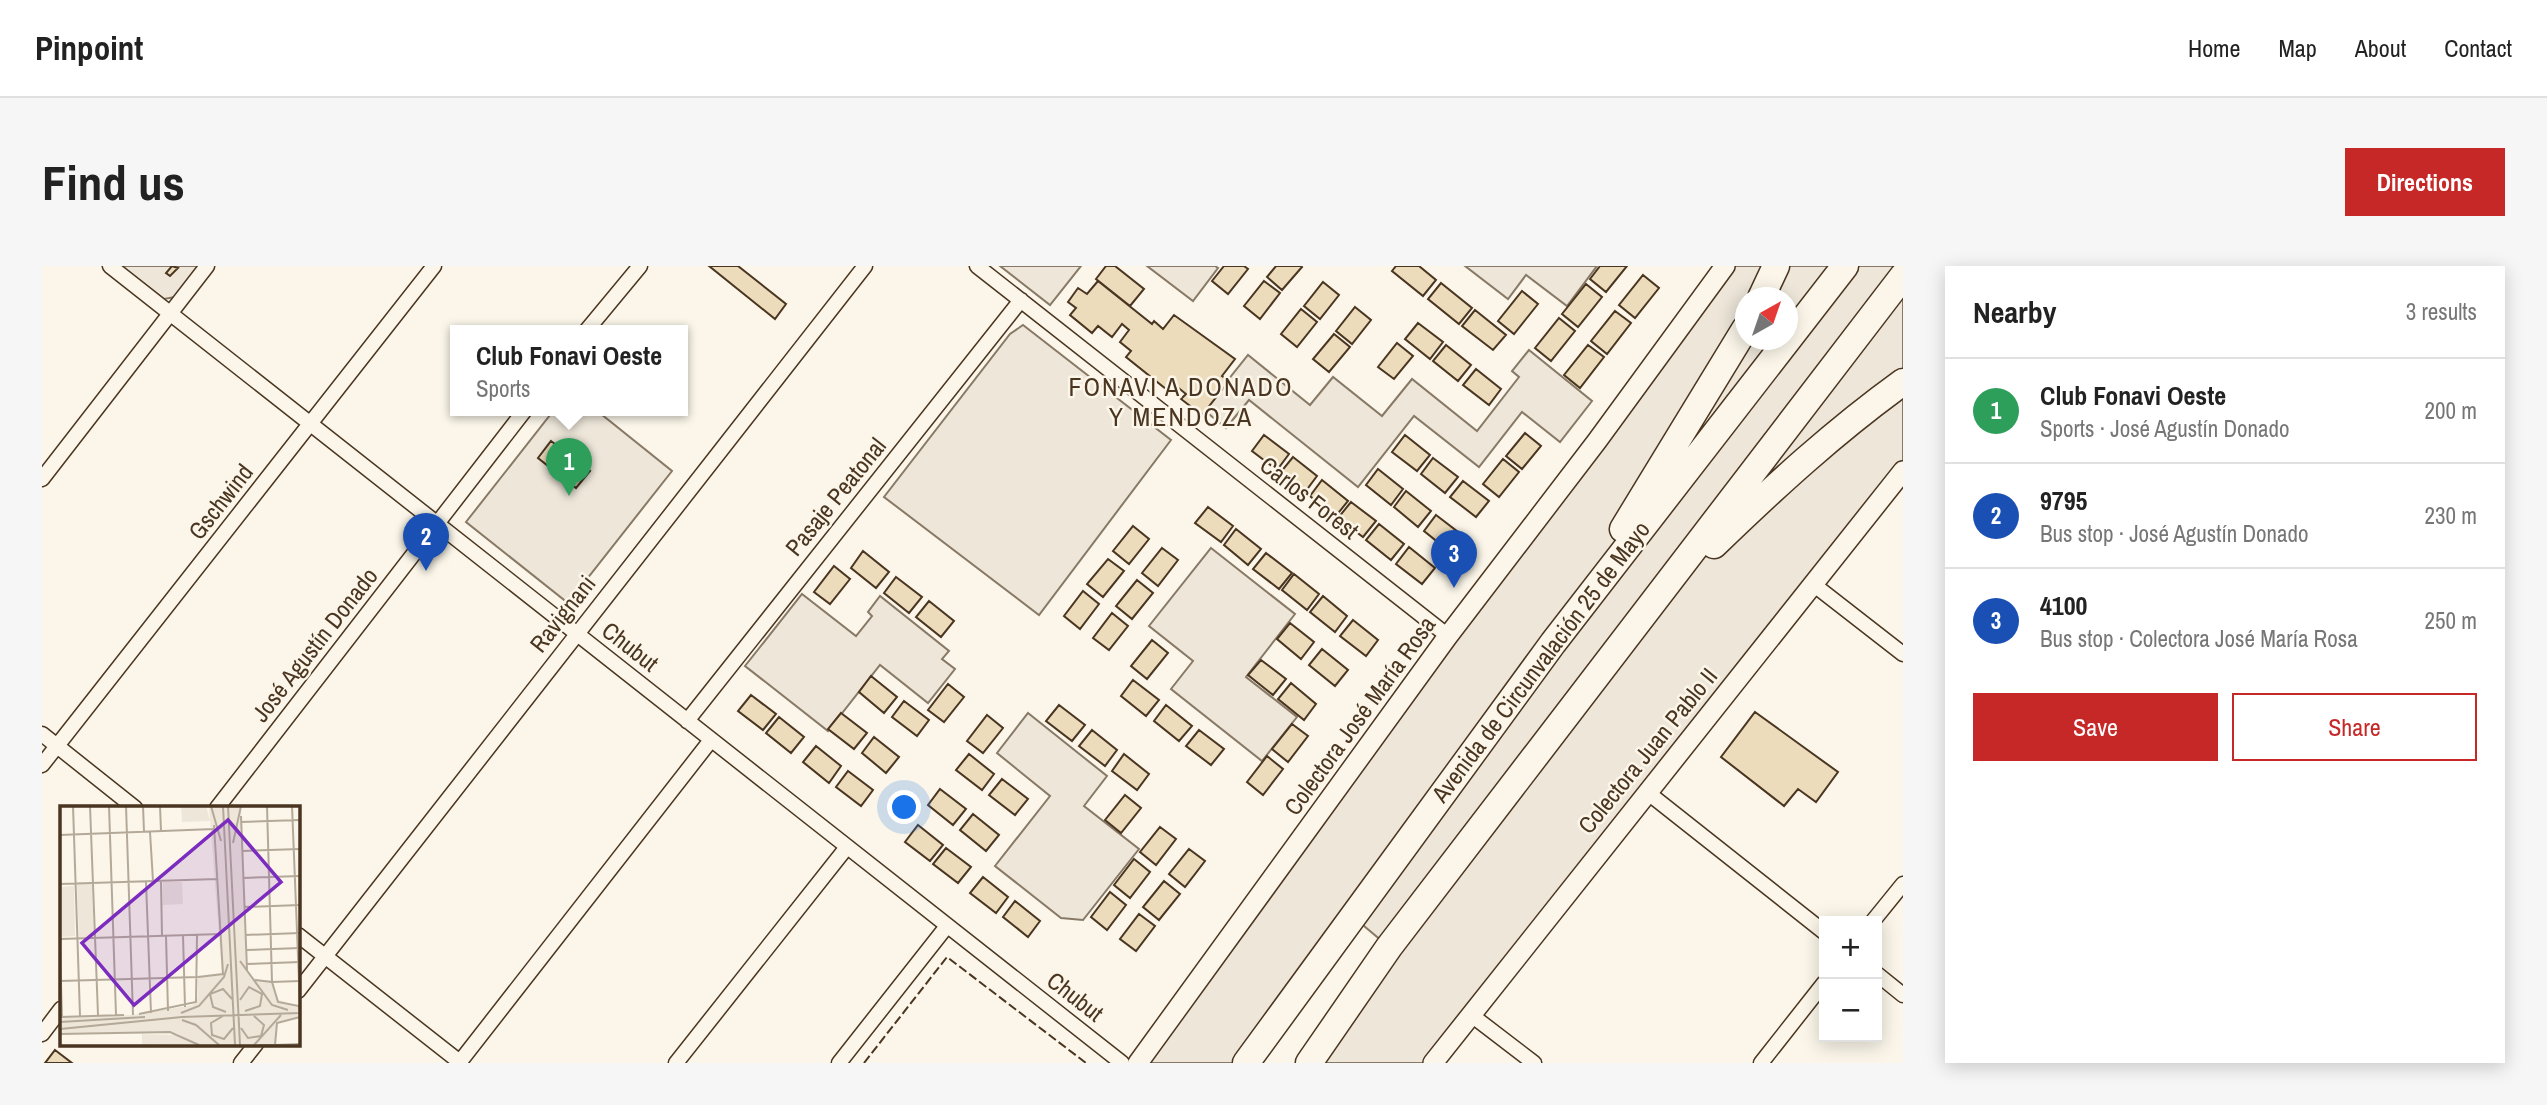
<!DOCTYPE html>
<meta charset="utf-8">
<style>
:root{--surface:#fff;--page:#f6f6f6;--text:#222;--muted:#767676;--line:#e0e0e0;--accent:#c62828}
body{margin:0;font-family:"Archivo Narrow",sans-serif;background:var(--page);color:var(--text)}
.controls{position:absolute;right:21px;bottom:21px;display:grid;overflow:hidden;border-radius:0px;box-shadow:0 4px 18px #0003}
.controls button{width:63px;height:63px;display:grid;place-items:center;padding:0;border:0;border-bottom:2px solid var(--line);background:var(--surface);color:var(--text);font:35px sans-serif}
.compass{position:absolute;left:1693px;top:21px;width:63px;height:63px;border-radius:50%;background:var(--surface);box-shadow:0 4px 18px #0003;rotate:40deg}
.you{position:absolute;left:863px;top:542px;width:24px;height:24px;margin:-18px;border:5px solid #fff;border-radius:50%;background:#1a73e8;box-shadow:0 0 0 10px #1a73e833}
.badge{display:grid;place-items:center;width:46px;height:46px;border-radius:50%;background:var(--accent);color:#fff;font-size:23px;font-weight:700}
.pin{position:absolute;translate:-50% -58px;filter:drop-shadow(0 2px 4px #0008)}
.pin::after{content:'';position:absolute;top:37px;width:24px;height:21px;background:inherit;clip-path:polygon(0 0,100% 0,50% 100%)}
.popup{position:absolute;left:408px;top:59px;width:238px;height:91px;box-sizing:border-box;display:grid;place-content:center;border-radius:0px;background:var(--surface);filter:drop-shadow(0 2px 5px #0005);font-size:23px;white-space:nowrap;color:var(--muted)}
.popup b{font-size:26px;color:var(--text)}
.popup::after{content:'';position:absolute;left:50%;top:100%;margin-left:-14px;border:14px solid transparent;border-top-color:var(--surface)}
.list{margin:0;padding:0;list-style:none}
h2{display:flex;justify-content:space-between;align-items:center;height:91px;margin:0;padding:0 28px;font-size:30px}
h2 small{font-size:23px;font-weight:400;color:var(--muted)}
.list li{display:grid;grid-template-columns:46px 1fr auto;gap:21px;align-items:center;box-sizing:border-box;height:105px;padding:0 28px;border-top:2px solid var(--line)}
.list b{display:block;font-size:26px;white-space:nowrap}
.list p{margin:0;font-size:23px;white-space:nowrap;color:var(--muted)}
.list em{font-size:23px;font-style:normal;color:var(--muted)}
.actions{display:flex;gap:14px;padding:21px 28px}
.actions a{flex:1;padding:16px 0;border:2px solid var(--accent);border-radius:0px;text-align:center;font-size:24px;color:var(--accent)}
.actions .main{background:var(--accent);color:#fff}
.map{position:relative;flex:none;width:1861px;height:797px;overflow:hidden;border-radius:0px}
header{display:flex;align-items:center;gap:42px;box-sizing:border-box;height:98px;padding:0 35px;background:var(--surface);border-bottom:2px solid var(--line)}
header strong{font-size:33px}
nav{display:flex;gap:38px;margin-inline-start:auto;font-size:24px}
.intro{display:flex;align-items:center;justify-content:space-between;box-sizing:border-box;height:168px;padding:0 42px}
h1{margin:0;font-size:49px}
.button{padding:18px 32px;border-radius:0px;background:var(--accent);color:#fff;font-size:24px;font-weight:700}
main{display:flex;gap:42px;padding:0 42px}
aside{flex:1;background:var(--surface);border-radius:0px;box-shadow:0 4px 18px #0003}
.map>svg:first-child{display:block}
.green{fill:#ede6d9;stroke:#887966;stroke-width:2;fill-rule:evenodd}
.building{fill:#ecdcbc;stroke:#4a3520;stroke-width:2}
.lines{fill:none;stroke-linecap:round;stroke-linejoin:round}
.minor-casing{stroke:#4a3520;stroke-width:17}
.secondary-casing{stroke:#4a3520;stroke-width:22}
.motorway-casing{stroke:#4a3520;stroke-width:29}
.minor{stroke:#fbf6e9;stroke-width:14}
.secondary{stroke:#fbf6e9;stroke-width:19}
.motorway{stroke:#fbf6e9;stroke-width:26}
.fence{stroke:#4a3520;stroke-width:2;stroke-dasharray:9 3.5;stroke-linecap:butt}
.labels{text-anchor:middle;stroke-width:5;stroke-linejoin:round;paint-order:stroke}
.street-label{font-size:24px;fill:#4a3520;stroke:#fbf6e9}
.neighbourhood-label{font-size:26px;letter-spacing:2px;fill:#4a3520;stroke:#fbf6e9}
.inset-road{fill:none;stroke:#b4a999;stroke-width:2}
.view{fill:#7b2cbf;fill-opacity:0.15;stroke:#7b2cbf;stroke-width:3.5}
.inset-edge{fill:none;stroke:#4a3520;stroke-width:3.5}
</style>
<header>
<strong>Pinpoint</strong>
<nav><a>Home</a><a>Map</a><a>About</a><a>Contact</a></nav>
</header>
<div class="intro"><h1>Find us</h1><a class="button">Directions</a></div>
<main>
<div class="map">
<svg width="1861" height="797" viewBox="0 0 1861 797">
<rect width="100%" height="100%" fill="#fbf6e9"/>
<!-- green -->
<path class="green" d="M79,0H157L133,31L122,33Z
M958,0H1039L1008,39Z
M1105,0H1173L1176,2L1151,35Z
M1423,0H1555L1525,40L1484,9L1466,33Z
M1683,0H1861V205L1391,797H1267L1347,681L1310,650L1204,797H1096ZM1703,32H1745V74H1703Z
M981,59L1129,174L997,349L842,231L968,68Z
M1487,84L1550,135L1518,176L1480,146L1437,201L1372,150L1316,221L1207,134L1184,162L1162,144L1206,89L1268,139L1291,111L1340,150L1370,113L1435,165L1477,111L1470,105Z
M512,144H554L630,205L526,337L424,256Z
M1169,282L1253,348L1204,411L1255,451L1220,495L1129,423L1151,395L1107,360Z
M760,328L814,370L830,350L826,346L838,330L907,385L900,393L913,403L886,437L838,399L786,465L703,400Z
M986,447L1065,510L1042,540L1097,583L1041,654L1019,652L953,600L1008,530L955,487Z"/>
<!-- building -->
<path class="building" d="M130,0L136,2L128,10L124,7Z
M667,0H696L744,38L733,53Z
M1064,0H1073L1102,23L1088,40L1054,13Z
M1182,0H1202L1206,3L1186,28L1170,15Z
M1234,0H1259L1260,1L1240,24L1225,11Z
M1354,0H1377L1394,14L1381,30L1350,5Z
M1558,0H1585L1564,26L1548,13Z
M1601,9L1617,22L1593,52L1577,39Z
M1056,15L1110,58L1112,55L1121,63L1132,49L1193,93L1180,110L1187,115L1160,149L1139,133L1144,128L1129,116L1124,123L1084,91L1089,85L1078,76L1087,64L1080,58L1070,71L1056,60L1050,67L1028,49L1034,42L1026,36L1036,22L1045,28Z
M1222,15L1238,27L1218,53L1202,40Z
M1281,16L1297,29L1278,53L1262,40Z
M1399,17L1430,42L1417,58L1386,33Z
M1544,18L1560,31L1536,61L1520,48Z
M1480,25L1496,38L1472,68L1456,55Z
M1313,41L1329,54L1310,78L1294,65Z
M1259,43L1275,56L1255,81L1239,68Z
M1433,44L1464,69L1451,84L1420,60Z
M1573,45L1589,57L1565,88L1549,75Z
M1517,52L1533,65L1509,95L1493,82Z
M1376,57L1401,76L1388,93L1363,73Z
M1292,68L1308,81L1287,106L1271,93Z
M1355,77L1371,90L1352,113L1336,101Z
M1404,79L1429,99L1416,115L1391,95Z
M1546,79L1562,91L1538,122L1522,109Z
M1434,103L1459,123L1447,139L1421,119Z
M1483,167L1499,180L1480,203L1464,190Z
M1222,169L1247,188L1235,204L1210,185Z
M1363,169L1388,189L1375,205L1350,186Z
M509,175L548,205L534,222L496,192Z
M1251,191L1275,210L1263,226L1238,207Z
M1391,192L1416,211L1403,227L1379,208Z
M1461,193L1477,206L1457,231L1441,218Z
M1336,203L1361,223L1349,239L1324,219Z
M1280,214L1306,235L1293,251L1268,230Z
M1421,215L1447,235L1434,251L1408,231Z
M1364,225L1389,245L1376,261L1352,241Z
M1309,236L1334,255L1321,271L1296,252Z
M1166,241L1191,260L1179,276L1153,257Z
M1394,249L1420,269L1407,285L1382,265Z
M1337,258L1362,278L1349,294L1324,274Z
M1091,260L1107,273L1087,298L1071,285Z
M1194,263L1219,283L1206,299L1182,279Z
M1367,281L1393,302L1380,318L1354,298Z
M1120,282L1136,294L1116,320L1100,307Z
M821,285L847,306L834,322L809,302Z
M1224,287L1250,307L1237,323L1211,303Z
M1066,293L1082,305L1061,331L1045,318Z
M792,300L808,313L788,338L772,326Z
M1252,308L1277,328L1265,344L1240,324Z
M854,311L880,331L867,347L842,327Z
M1095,314L1111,327L1090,353L1074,340Z
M1041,325L1057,338L1038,363L1022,350Z
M1281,330L1305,350L1293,366L1268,346Z
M887,335L912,355L899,371L874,351Z
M1070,347L1086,360L1067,384L1051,372Z
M1311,354L1336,374L1324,390L1298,370Z
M1248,357L1272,376L1259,393L1235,373Z
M1110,374L1126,387L1105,413L1089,400Z
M1280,383L1306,404L1293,420L1267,399Z
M1219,394L1244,413L1231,429L1206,409Z
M829,410L855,431L842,447L817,426Z
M1091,414L1117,434L1104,450L1079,430Z
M1249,417L1274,438L1262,454L1236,433Z
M906,418L922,431L902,456L886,444Z
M709,429L734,448L721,464L696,445Z
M862,435L887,454L875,470L850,451Z
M1017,439L1043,459L1030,475L1004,455Z
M1124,439L1150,460L1137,475L1112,455Z
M1713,446L1796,506L1774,536L1756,523L1742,540L1679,491Z
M799,447L825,467L812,483L786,463Z
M945,449L961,462L941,487L925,475Z
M737,451L762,471L749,487L724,467Z
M1250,458L1266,470L1246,496L1230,483Z
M1050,464L1075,484L1063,500L1037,480Z
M1157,464L1182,483L1169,499L1144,480Z
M832,471L857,491L844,507L820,487Z
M774,480L799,500L787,517L761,496Z
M927,488L952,508L940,524L914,504Z
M1082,488L1107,508L1095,524L1070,505Z
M1225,490L1241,503L1221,529L1205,516Z
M806,505L831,524L819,540L794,521Z
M960,513L986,533L973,549L947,529Z
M898,523L924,543L911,559L886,539Z
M1083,529L1099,542L1079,567L1063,554Z
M931,548L957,569L944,585L918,564Z
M876,559L901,579L888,595L863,576Z
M1118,561L1134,573L1114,599L1098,586Z
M904,582L929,601L916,617L891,598Z
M1147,583L1163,595L1143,621L1127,608Z
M1092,593L1108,606L1088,632L1072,619Z
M941,611L966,631L954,647L928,627Z
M1122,615L1138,628L1117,654L1101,641Z
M1068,626L1084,639L1065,664L1049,651Z
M973,635L998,655L986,671L961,651Z
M1097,648L1113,660L1094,685L1078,673Z
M13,784L30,797H3Z"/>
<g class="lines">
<!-- minor casing -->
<g class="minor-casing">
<path id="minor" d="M68,0L1080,797
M935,0L1406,370
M545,64L598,0
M0,213L165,0
M1771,318L1861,388
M645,455L979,34
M0,468L93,542
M0,499L392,0
M1605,526L1782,666
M175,542L483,144
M1831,655L1861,618
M256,669L419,797
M1835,708L1861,729
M256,725L823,0
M1428,748L1492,797
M0,768L19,743
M199,797L214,778
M417,797L669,474
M634,797L805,581
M797,797L905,660
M1719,797L1782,717"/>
</g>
<!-- secondary casing -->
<g class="secondary-casing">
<path id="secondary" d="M1096,797L1406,370L1555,175L1683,0
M1391,797L1861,205"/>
</g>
<!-- motorway casing -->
<g class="motorway-casing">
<path id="motorway" d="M1719,32L1734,0
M1581,263L1703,63
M1672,279C1732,221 1793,165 1861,116
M1204,797L1511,377L1803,0
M1267,797L1347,681L1861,10"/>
</g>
<!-- minor -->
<use href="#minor" class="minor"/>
<!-- secondary -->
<use href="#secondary" class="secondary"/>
<!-- motorway -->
<use href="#motorway" class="motorway"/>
<!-- fence -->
<path class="fence" d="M822,797L905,691L1044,797"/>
</g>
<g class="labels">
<!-- street labels -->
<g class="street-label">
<text transform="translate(794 231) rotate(-51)" y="8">Pasaje Peatonal</text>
<text transform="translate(1267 232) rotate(38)" y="8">Carlos Forest</text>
<text transform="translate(179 236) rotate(-52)" y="8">Gschwind</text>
<text transform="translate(521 348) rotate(-52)" y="8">Ravignani</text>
<text transform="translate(273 379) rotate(-52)" y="8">José Agustín Donado</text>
<text transform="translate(588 381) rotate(38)" y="8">Chubut</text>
<text transform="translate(1499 396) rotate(-53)" y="8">Avenida de Circunvalación 25 de Mayo</text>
<text transform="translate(1318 450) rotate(-54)" y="8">Colectora José María Rosa</text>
<text transform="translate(1606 485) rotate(-51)" y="8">Colectora Juan Pablo II</text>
<text transform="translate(1033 731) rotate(38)" y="8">Chubut</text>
</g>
<!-- neighbourhood labels -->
<g class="neighbourhood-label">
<text x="1139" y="130">FONAVI A DONADO<tspan x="1139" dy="30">Y MENDOZA</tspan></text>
</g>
</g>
<!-- overview -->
<g transform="translate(18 540)">
<rect width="240" height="240" fill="#fbf6e9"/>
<path d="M121,0H146L150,15L122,16ZM149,0H181L186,162L192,172L212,176L216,193L239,200L240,211L217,217L215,239H139L116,227L0,228V211L73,209L133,199L138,192V171L162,169ZM122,76L123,98L103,99V76ZM17,78H32L34,130L19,132ZM14,80L15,130L0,131V81ZM82,228L116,229L135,238L82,239Z" fill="#ede6d9"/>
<path class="inset-road" d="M13,0L20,210M30,0L38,209M49,0L56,209M66,0L73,209M83,0L84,26M100,0L101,25M151,0L161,35M163,0L175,239M168,0L180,239M207,0L212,176L240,175M232,0L240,200M181,10L187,164M181,16L240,14M90,26L93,75M0,29L154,23M173,37L181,0M182,45L240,43M183,72L240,70M101,75L102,130M86,76L91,207M0,78L157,73M184,101L240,99M123,129L125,201M185,129L240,127M106,130L108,205M0,133L161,128M186,144L240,142M0,145L2,211M180,155L212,199L228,204M186,158L240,156M138,171L163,168L154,19M195,174L212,176L218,196L239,200L240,206M0,175L138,171M180,194L189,181L202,188L200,200L185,205M166,206L153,201L150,188L163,183L172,193M121,207L139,200L164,171L168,158M79,208L136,196L137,129M163,210L151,217L152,229L164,233L173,222M0,211L64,209M122,214L136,219L159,239M0,216L85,211M181,222L188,232L201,230L204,219L194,210M0,223L122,211L240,207M0,228L110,226L139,239M194,239L221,209M199,239H215L217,217L240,211M215,239L240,238"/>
<path class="view" d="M168,14L221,76L74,199L22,137Z"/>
<rect width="240" height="240" class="inset-edge"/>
</g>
</svg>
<div class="controls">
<button>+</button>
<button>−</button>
</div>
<svg class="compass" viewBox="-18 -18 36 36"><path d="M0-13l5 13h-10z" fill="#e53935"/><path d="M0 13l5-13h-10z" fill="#767676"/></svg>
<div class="you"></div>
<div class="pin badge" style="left:527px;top:230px;background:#2e9e5b">1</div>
<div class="popup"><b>Club Fonavi Oeste</b>Sports</div>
<div class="pin badge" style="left:384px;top:305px;background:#1a4fb4">2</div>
<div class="pin badge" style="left:1412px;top:322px;background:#1a4fb4">3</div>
</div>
<aside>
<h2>Nearby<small>3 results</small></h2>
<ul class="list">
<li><span class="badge" style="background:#2e9e5b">1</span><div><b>Club Fonavi Oeste</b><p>Sports · José Agustín Donado</p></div><em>200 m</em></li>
<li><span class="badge" style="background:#1a4fb4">2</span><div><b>9795</b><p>Bus stop · José Agustín Donado</p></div><em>230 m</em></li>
<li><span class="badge" style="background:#1a4fb4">3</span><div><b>4100</b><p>Bus stop · Colectora José María Rosa</p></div><em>250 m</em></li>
</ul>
<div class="actions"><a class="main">Save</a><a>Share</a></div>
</aside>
</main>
